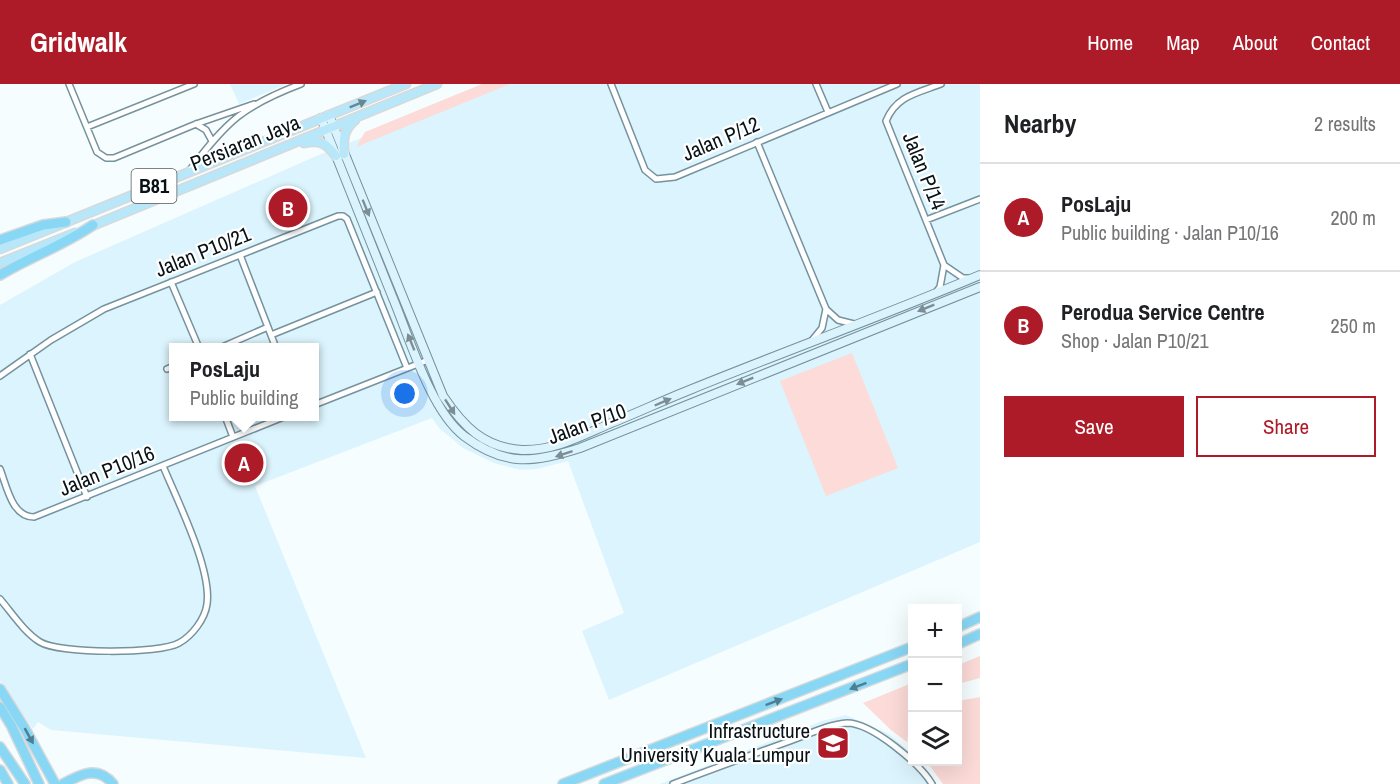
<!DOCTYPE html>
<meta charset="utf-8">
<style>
:root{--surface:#fff;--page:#f6f6f6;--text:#202124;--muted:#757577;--line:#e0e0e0;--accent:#ae1b28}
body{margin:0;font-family:"Archivo Narrow",sans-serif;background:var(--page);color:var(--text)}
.controls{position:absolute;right:18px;bottom:18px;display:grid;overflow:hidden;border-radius:0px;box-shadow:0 6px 24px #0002}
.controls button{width:54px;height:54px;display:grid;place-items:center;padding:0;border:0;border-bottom:2px solid var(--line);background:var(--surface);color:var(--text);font:30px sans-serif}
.you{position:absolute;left:405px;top:310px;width:21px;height:21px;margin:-15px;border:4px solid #fff;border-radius:50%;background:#1a73e8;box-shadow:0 0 0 9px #1a73e833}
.badge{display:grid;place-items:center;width:39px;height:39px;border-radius:50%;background:var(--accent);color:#fff;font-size:20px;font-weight:700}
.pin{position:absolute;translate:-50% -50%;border:3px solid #fff;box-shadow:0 2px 6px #0006}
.popup{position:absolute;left:169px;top:259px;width:150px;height:78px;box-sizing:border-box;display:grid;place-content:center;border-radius:0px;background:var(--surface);filter:drop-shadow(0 2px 4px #0005);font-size:20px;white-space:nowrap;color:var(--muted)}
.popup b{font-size:22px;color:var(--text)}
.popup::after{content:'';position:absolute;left:50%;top:100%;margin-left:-12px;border:12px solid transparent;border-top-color:var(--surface)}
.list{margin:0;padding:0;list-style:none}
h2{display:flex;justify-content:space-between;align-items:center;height:78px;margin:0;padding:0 24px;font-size:26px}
h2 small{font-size:20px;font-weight:400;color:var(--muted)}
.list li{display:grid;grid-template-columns:39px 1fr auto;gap:18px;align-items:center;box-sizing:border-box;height:108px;padding:0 24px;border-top:2px solid var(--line)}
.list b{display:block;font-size:22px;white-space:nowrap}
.list p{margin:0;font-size:20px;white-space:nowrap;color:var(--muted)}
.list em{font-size:20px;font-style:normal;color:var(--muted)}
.actions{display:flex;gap:12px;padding:18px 24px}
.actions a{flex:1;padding:14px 0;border:2px solid var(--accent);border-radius:0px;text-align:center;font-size:21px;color:var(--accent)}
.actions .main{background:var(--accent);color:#fff}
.icon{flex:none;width:33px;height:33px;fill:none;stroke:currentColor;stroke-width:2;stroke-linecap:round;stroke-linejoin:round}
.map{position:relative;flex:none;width:980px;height:700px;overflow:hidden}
header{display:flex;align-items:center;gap:36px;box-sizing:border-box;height:84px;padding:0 30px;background:var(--accent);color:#fff}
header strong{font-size:28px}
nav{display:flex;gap:33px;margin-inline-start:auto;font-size:21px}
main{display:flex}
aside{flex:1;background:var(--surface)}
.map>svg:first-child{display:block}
.built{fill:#dcf4fd;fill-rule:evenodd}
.green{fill:#fcdbd8}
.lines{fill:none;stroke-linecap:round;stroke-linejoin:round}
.street-casing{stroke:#75929d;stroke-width:8}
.secondary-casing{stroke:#75929d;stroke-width:10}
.primary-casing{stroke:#d7d9da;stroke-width:11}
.highway-casing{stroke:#d7d9da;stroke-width:12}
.street{stroke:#fff;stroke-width:5}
.secondary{stroke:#dbf3fc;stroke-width:8}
.primary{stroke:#b8e7f9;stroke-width:8}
.highway{stroke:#88d7f5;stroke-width:9}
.oneway{fill:#688793}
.oneway2{fill:#7c8e94}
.oneway3{fill:#4e7e91}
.labels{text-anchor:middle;stroke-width:4.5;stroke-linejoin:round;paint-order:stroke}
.shield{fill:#fff;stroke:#51595c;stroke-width:1.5}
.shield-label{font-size:20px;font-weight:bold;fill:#071216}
.street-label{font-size:21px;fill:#071216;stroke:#fff}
.poi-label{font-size:21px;fill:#071216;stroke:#fff;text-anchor:end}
</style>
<header>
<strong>Gridwalk</strong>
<nav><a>Home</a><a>Map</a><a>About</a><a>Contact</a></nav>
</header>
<main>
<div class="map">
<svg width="980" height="700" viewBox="0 0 980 700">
<rect width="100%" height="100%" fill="#f6fdff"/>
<!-- built -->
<path class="built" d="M230,0H287L239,20Z
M498,0H980V458L609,616L582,547L624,529L568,377L537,385L521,386L494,379L463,364L439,344L432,334L255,402L366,674L51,646L38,638L33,645L0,597V221L75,178L321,70ZM174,264H314V332H174Z
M846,631L889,650L912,670V678H919L928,687L935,700H660L822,637Z"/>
<!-- green -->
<path class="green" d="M482,0H510L356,63L365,48Z
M852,269L898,384L826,412L780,297Z
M980,572V594L958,600V581Z
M912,599V627L907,658L891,646L863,619Z
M980,613V700H943L927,678H958V617Z"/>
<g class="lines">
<!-- street casing -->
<g class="street-casing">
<path id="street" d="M69,0L97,68L106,74H114L196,40L254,20
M611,0L645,86L656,95L675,93L897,0
M816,0L828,28
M196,40L206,46L212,57
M87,43L194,0
M757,58L826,225L838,236L854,240
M190,86C227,37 243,22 301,0
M926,136L980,115
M240,171L276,264
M944,181L963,194H968
M171,198L199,264
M936,208L940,203L944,181L886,37C896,12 917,9 941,0
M271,251L377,208
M813,255L822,244L826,225
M220,264L268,243
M30,270L87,413
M167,285L174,282
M0,292L51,256L104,225L338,132H343L347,135L407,284
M314,321L428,276
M225,332L233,353
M0,385C7,403 12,433 34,433L286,332
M0,515C12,529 24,548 40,558C59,570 160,570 179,559C192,552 205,535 207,520C212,485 177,416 163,382
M673,700C712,685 751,671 790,657C807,651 829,640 847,639C872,639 920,680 932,700"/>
</g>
<!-- secondary casing -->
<g class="secondary-casing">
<path id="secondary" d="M329,31L443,312C463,342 484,364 522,366C554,367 581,352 609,340C637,329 664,316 692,305C788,266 885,231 980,191
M321,34C345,94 369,153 392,212C409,252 430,326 464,352C505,383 534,379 580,364L980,203"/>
</g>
<!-- primary casing -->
<g class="primary-casing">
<path id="primary" d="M304,59C320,55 327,60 336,72
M344,70C343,55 343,46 355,36
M87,144L437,0
M0,165L406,0
M0,179L75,149"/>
</g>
<!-- highway casing -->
<g class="highway-casing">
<path id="highway" d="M0,156L43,141L66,138
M0,191C30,173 64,161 93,141
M958,543L980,533
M958,560L980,550
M0,605L25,645L55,700
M0,623L11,641L39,700
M0,663L25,700
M0,686L8,700
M63,700C81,690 98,681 113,700
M563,700L912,563
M604,700L912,580"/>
</g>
<!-- street -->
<use href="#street" class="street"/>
<!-- secondary -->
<use href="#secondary" class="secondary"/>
<!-- primary -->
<use href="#primary" class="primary"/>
<!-- highway -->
<use href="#highway" class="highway"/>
</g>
<!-- one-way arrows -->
<defs><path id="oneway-solid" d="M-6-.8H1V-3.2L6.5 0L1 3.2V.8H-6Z" transform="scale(1.5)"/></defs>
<use class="oneway" href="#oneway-solid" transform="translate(358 20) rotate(-22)"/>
<g class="oneway2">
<use href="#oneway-solid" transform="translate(366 124) rotate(68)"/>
<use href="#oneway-solid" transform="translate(926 224) rotate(158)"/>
<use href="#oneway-solid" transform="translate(411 258) rotate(-112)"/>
<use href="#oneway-solid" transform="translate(745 297) rotate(158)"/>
<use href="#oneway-solid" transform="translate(663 318) rotate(-23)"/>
<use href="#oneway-solid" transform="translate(450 323) rotate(57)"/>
<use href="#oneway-solid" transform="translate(564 370) rotate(162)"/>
</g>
<g class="oneway3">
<use href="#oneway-solid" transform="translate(858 602) rotate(159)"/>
<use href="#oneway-solid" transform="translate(774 618) rotate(-21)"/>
<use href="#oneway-solid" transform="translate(29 652) rotate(61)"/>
</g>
<!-- icons -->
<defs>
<g id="university-square" transform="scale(1.725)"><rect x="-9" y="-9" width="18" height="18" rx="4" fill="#ae1b28" stroke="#fff"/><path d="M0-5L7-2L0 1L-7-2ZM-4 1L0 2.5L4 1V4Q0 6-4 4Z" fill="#fff"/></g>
</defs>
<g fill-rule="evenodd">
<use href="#university-square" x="833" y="659"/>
</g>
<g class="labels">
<!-- shield labels -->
<rect class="shield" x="131.5" y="85" width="45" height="34" rx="4.5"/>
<g class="shield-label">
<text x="154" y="109">B81</text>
</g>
<!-- street labels -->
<g class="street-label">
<text transform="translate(721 55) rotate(-23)" y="7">Jalan P/12</text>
<text transform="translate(245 59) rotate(-22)" y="7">Persiaran Jaya</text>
<text transform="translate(924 87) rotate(68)" y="7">Jalan P/14</text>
<text transform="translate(203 168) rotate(-22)" y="7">Jalan P10/21</text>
<text transform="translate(587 340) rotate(-20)" y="7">Jalan P/10</text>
<text transform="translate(107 387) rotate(-22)" y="7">Jalan P10/16</text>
</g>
<!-- poi labels -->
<g class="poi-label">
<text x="810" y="654">Infrastructure<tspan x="810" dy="24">University Kuala Lumpur</tspan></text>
</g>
</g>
</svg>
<div class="controls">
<button>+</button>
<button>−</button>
<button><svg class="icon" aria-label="layers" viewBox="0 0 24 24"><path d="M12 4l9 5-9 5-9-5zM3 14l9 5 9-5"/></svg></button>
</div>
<div class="you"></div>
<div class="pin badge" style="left:244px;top:379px">A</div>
<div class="popup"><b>PosLaju</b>Public building</div>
<div class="pin badge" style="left:288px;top:124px">B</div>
</div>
<aside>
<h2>Nearby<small>2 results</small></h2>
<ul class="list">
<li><span class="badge">A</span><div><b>PosLaju</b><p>Public building · Jalan P10/16</p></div><em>200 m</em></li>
<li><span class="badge">B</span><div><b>Perodua Service Centre</b><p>Shop · Jalan P10/21</p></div><em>250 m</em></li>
</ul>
<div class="actions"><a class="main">Save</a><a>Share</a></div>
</aside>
</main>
